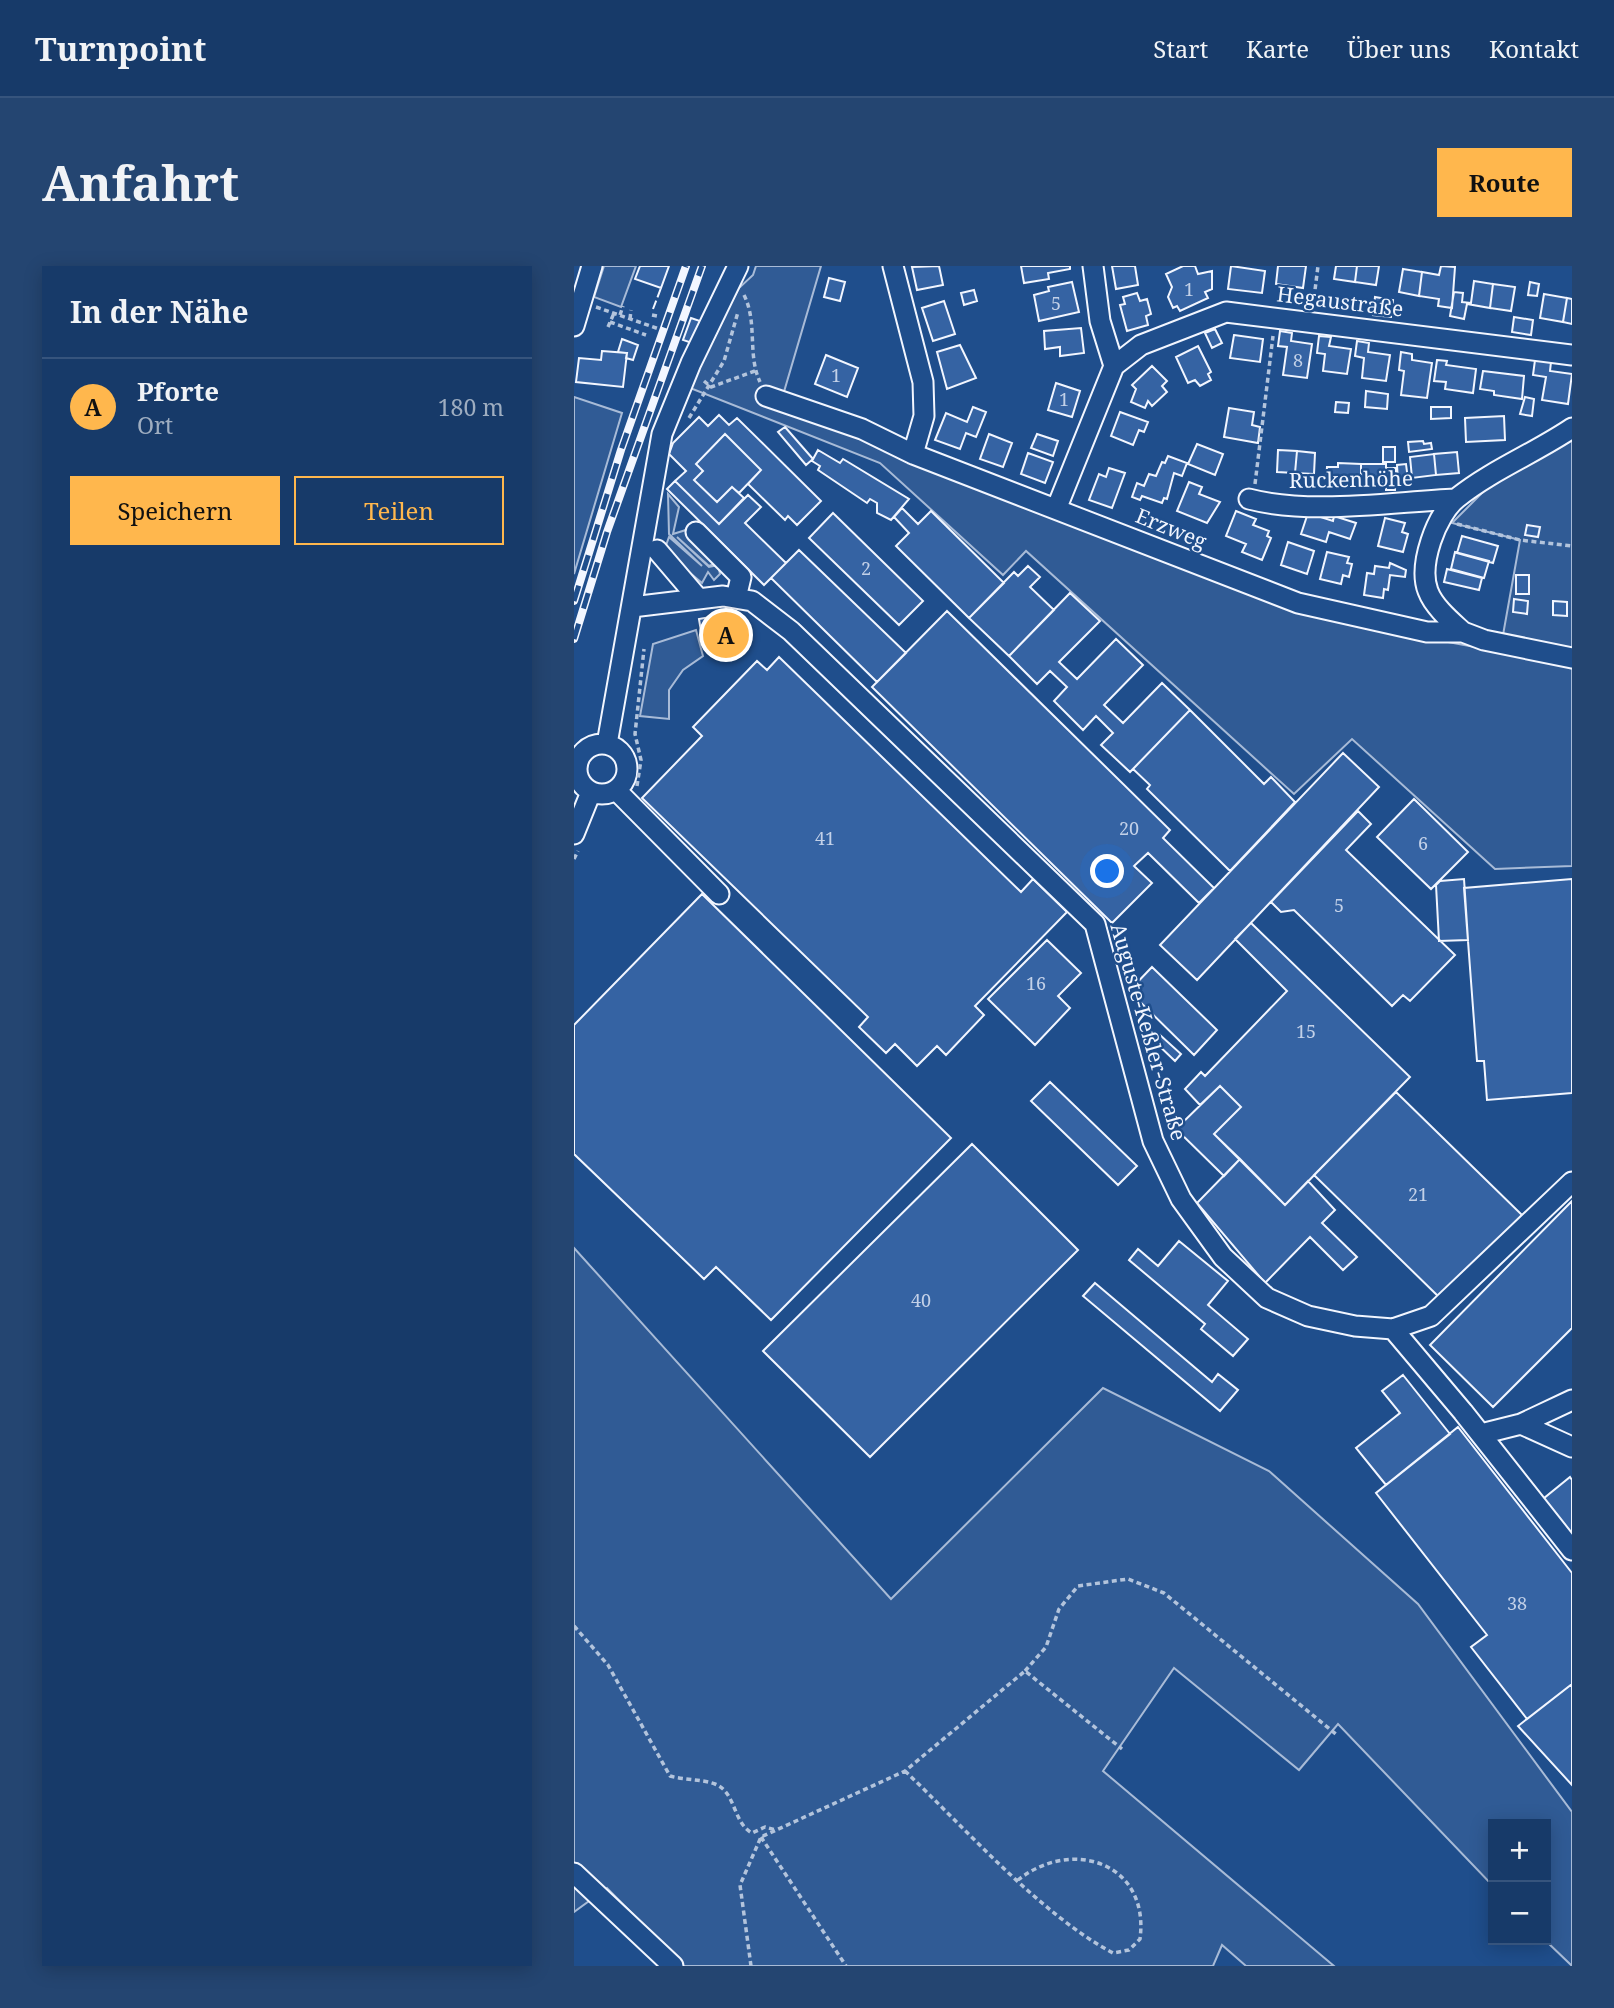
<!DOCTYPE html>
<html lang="de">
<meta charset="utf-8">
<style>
:root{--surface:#173a69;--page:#244571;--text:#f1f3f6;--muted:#9eadc0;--line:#36547d;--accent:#ffb74d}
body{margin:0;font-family:"Noto Serif",serif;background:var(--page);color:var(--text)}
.controls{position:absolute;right:21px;bottom:21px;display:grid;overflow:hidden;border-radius:0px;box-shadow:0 4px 18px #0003}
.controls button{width:63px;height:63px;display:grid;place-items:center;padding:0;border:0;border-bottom:2px solid var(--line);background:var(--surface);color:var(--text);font:35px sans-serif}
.you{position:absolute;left:534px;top:606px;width:24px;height:24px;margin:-18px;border:5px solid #fff;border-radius:50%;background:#1a73e8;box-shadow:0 0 0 10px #1a73e833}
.badge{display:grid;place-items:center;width:46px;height:46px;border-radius:50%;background:var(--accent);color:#111;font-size:23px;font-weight:700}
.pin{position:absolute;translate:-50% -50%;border:4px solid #fff;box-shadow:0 2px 7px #0006}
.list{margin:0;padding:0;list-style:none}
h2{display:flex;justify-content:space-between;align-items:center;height:91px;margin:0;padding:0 28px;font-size:30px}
h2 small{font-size:23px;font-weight:400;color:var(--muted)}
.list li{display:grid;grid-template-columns:46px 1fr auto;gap:21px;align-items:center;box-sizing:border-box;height:98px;padding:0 28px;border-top:2px solid var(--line)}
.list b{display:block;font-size:26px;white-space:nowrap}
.list p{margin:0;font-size:23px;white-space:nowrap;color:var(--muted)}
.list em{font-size:23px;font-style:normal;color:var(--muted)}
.actions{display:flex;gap:14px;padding:21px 28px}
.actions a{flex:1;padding:16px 0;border:2px solid var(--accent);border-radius:0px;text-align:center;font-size:24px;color:var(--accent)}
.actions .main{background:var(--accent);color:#111}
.map{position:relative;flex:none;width:998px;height:1700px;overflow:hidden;border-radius:0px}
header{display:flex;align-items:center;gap:42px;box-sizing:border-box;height:98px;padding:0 35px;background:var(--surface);border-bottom:2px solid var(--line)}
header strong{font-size:33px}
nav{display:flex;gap:38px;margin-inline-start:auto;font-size:24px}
.intro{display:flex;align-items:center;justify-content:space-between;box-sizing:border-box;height:168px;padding:0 42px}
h1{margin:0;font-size:49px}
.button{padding:18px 32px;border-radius:0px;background:var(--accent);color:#111;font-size:24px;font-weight:700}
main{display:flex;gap:42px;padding:0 42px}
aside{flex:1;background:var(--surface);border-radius:0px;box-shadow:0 4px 18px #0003}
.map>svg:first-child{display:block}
.built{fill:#305b95;stroke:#a8bbd7;stroke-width:2}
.building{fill:#3563a3;stroke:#f2f6ff;stroke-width:2}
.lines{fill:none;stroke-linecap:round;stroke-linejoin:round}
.minor-casing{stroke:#f2f6ff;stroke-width:23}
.path{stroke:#b3c4dc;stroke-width:3.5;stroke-dasharray:5 3.5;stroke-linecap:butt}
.minor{stroke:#1f4e8c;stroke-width:19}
.rail-casing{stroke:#f2f6ff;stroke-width:8}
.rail{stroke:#1f4e8c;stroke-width:5;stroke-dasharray:16;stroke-linecap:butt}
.fence{stroke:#f2f6ff;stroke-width:2;stroke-dasharray:9 3.5;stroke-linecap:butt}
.labels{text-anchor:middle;stroke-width:5;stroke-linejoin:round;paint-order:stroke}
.number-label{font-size:18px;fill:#c3d1e8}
.street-label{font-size:21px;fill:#f2f6ff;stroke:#1f4e8c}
</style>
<header>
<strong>Turnpoint</strong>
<nav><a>Start</a><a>Karte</a><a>Über uns</a><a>Kontakt</a></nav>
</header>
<div class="intro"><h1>Anfahrt</h1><a class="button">Route</a></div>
<main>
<aside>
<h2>In der Nähe<small></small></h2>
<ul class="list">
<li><span class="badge">A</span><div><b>Pforte</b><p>Ort</p></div><em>180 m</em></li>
</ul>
<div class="actions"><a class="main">Speichern</a><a>Teilen</a></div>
</aside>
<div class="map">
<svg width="998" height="1700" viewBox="0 0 998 1700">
<rect width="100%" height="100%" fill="#1f4e8c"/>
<!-- built -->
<path class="built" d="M30,0H62L47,41L20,31Z
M182,0H247L207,136L804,363L998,399V600L921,603L778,473L720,528L452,285L429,309L306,197L111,120L165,22L179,9Z
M0,131L48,147L0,308Z
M998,164V383L929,369L946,274L878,257L921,214Z
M94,228L105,241L99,268L112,264L145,296L135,300L103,271L135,301L144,299L146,308L140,314L134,306L128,317L90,285L95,271L128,300L95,268Z
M122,364L129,390L109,404L95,424V453L66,450L79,378Z
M0,982L317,1333L529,1122L695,1205L844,1338L998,1546V1700L971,1674L972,1558H919V1620L764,1458L725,1504L600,1402L529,1505L760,1700H672L648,1679L639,1700H110L33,1622L0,1646Z"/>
<!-- building -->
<path class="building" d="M66,0H95L87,22L61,13Z
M365,0L369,19L343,24L338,1Z
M447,0H496V3L474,7L475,13L450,17Z
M538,0H561L564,19L542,23Z
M609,0H621L624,8L638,5V23L631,26L634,32L606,45L603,40L599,42L594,31L598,21L592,8Z
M657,0L691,5L688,27L654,23Z
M704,0H732L729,22L702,18Z
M762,0H783L781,16L760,13Z
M783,0H805L802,19L781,16Z
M867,0L881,1L878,42L864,40L865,33L845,30L848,6L865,9Z
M829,3L848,6L845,30L825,26Z
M255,12L271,16L266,35L250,31Z
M900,15L919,18L916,42L893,38L890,53L876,50L880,26L889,27L888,36L897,37Z
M498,16L505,46L465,55L460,29L475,25L474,21Z
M956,16L965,18L963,30L954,29Z
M919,18L941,21L937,45L916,42Z
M400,24L403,35L390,39L387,27Z
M563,27L566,35L573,33L577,48L572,50L574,59L553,65L546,39L551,38L549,31Z
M970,28L993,32L989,56L966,52Z
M801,31L819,34L817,51L799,49Z
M993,32L998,33V58L989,56Z
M370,35L381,68L359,75L348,42Z
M940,51L959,54L957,69L938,66Z
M117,52L126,55L118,77L109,74Z
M507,62L510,87L486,90V81L471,83L470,65Z
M641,63L648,77L638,82L631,67Z
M706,65L718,67L717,75L738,78L733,112L709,109L713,81L704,80Z
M660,69L689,73L686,96L656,92Z
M745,70L757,71L755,80L777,83L773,108L749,105L751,88L743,87Z
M48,73L64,79L59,94L52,92L53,87L44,86Z
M783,75L795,77L794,86L816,89L812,115L788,112L790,92L781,90Z
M386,79L402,112L373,123L363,86Z
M624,80L637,106L634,108L637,114L626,120L621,114L614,117L602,91Z
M28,85L53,87L49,121L2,116L5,92L27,94Z
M827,86L838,88V94L858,97L853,132L827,129L830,105L825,104Z
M252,89L284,102L273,131L241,118Z
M863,94L873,95L872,99L902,103L899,127L871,123L872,116L860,115Z
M961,94L977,96L976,105L998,108L994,138L968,134L972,111L959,109Z
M578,100L593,115L588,120L593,126L578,140L574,135L571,142L557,136L562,123L558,119Z
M909,105L950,110L948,133L920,129V125L906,123Z
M482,117L506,125L498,151L474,144Z
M792,125L814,128L813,143L791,141Z
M951,131L960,133L958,150L946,148Z
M762,136L775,137L774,147L761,146Z
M399,141L412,146L402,171L392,167L386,183L361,174L372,147L393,156Z
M857,141H877V152L857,153Z
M655,142L680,146L678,159L686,161L684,177L650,171Z
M546,146L574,156L570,166L565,164L559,179L537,170Z
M145,149L155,159L163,152L247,235L223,259L214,250L211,254L174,218L187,204L151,168L122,198L129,205L120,214L143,236L158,221L170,232L145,258L101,215L112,205L95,188L99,177L125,151L134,160Z
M930,150L931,174L892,176L891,152Z
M211,161L239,193L232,199L204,166Z
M151,168L187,204L165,227L158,221L143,236L120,214L129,205L122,198Z
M415,168L438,177L429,201L406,193Z
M463,168L484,175L479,190L457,182Z
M849,175L850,178L857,177L858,183L835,186L834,176Z
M623,178L649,188L641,209L614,198Z
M809,181H821V196H809Z
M244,184L266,197L269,193L335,233L317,254L303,247V237L296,233L293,237L244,204L246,200L238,195Z
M704,184L723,185L721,207L703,206Z
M723,185L741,187L740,208L721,207Z
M883,186L885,207L862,209L860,188Z
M454,187L479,196L471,217L447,208Z
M860,188L862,209L838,212L836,191Z
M594,190L613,197L608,210L600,207L593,233L590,232L588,237L568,230L566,234L558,231L563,217L570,220L575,208L582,210L588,196L591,197Z
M764,197L787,198V221L752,214L753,201H764Z
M787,198H812V202H822L821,224H812V217L787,221Z
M832,198L834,214L824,215L823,199Z
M535,202L551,207L538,242L515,234L525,208L532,211Z
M101,215L145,258L174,229L187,241L171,257L212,297L190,319L93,223Z
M615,216L628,221L625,228L646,236L633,257L603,245Z
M328,242L344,258L357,245L430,317L395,352L322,280L335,267L320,251Z
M662,245L682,253L679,259L695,265L693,270L697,272L688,294L668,286L672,278L652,270Z
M259,247L349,335L325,359L235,272Z
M734,247L759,255L760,250L782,257L776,273L755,266L752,276L727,268Z
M811,252L831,257L828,266L834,268L829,286L804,280Z
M953,259L966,261L964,271L951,269Z
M888,270L924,280L919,297L883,287Z
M714,276L740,285L733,308L707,299Z
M225,284L332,387L303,416L197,312Z
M753,286L775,291L773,297L778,298L775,311L769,309L767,318L746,313Z
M881,286L915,295L910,312L877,303Z
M816,297L832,304L831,311L816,309L814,324L810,323L809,332L790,329L793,307L800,308L801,300L815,302Z
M454,300L466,311L456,321L480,344L435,390L395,352L440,306L444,310Z
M873,303L908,312L905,324L870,316Z
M942,309H955V328H942Z
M496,327L526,355L485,396L503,413L542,373L569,399L530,439L549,457L588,417L616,444L556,506L527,479L539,467L522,450L509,464L480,435L493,421L476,405L463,418L435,390Z
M940,333L954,335L953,348L939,346Z
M979,335L993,336V350L979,349Z
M373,345L596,564L589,572L640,622L625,637L574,587L560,600L578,617L538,657L298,421Z
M136,351L151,360L177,363L175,379L141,375L129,378L125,353Z
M205,391L447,626L459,613L493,646L401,740L410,749L372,789L363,780L343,800L321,778L312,787L285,761L294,751L68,532L128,470L119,461L183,395L193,404Z
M616,444L690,518L697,511L721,536L656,605L573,523L576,519L559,503Z
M769,487L805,521L623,714L586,679Z
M840,533L894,586L857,623L803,571Z
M784,545L797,558L772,584L881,689L836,735L829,729L818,740L720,644L707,646L697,636Z
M890,613L894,674L865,675L862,619L866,615Z
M998,613V827L913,834L910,795H903L890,622Z
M128,628L377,872L197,1054L142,1001L130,1013L0,888V759Z
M677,657L836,811L711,939L640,868L667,841L646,820L626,839L611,823L627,806L631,810L713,725L661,673Z
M473,674L507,707L484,730L496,742L461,779L414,733Z
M578,701L643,764L620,789L555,725Z
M586,769L607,788L601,795L580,775Z
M476,816L563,900L544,919L457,835Z
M646,820L667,841L640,868L666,893L650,910L602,863Z
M822,826L948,949L866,1032L740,909Z
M398,878L504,984L296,1191L189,1085Z
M666,893L711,939L734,915L761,944L748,957L783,991L769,1004L736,971L691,1017L623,937Z
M998,935V1062L919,1141L856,1079Z
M605,975L654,1015L634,1039L674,1073L659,1090L627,1063L631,1058L555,994L564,983L584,1000Z
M521,1017L638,1116L644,1108L664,1124L646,1145L509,1030Z
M829,1109L876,1168L812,1219L782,1182L826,1147L808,1125Z
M884,1161L998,1307V1418L953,1453L897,1381L913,1369L802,1227Z
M996,1211L998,1214V1270L969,1233Z
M998,1418V1519L944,1460Z"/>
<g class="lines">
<!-- minor casing -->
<g class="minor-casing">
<path id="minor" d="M319,0L349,116L350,150L339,188
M0,60L18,0
M540,100L567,79L652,46L998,89
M192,130L288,163L339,188L724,337L853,366H889L910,374L998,392
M675,233C736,249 817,236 881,233
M483,241L540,100L526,55L519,0
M122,266L167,311L162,332
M83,284L123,331
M58,341L149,330L178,335L217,365L521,658L579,875L607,933L649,991L693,1032L734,1050L781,1060L819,1063L857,1050L998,916
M889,366C877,355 860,341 854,325C844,299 862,249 883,232C918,204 961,187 998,162
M3 503a25 25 0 1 1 50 0a25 25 0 1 1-50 0Z
M33,478L88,168L117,97L164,0
M42,524L145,628
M0,568L17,526
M819,1063L889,1146L998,1284
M947,1158L998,1181
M907,1168L947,1158L998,1134
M0,1607L99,1700"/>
</g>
<!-- path -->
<path class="path" d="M170,29C184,57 173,88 186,116
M739,40L744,0
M22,41L85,63
M46,49L49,40
M78,49L83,50
M56,53L57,44
M36,56L72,69
M34,61L40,47
M130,115L137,121L181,105
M115,152L150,95L164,46
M681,218L699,70
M883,258L946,274L998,280
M63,520L67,494L61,468L70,383
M0,593L4,585
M0,1360L34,1399L96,1510C110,1514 127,1513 141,1518C162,1526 159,1557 178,1567L191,1561L202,1564
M451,1405L472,1381L485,1343L504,1320L554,1313L590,1327L763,1469
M331,1505C391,1562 467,1649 539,1687L555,1684L566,1673C576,1597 498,1571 444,1614
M187,1571L272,1700
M177,1700L166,1619L187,1571L331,1505L451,1405L548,1483"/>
<!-- minor -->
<use href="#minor" class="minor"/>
<!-- rail casing -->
<g class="rail-casing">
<path id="rail" d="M0,335L47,184L112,0
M0,373L33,266L128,0"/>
</g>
<!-- rail -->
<use href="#rail" class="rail"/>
<!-- fence -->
<path class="fence" d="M79,43L87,22"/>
</g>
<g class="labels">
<!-- number labels -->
<g class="number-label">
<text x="615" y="30">1</text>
<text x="482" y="44">5</text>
<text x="724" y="101">8</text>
<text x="262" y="116">1</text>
<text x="490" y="140">1</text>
<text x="292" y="309">2</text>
<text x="555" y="569">20</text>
<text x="251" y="579">41</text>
<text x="849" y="584">6</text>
<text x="765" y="646">5</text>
<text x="462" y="724">16</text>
<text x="732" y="772">15</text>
<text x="844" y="935">21</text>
<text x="347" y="1041">40</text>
<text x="943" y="1344">38</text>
</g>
<!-- street labels -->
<g class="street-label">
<text transform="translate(766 36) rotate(7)" y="7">Hegaustraße</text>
<text transform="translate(777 214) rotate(-1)" y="7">Ruckenhöhe</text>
<text transform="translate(597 263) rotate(22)" y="7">Erzweg</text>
<text transform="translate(574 766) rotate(74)" y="7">Auguste-Keßler-Straße</text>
</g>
</g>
</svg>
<div class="controls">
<button>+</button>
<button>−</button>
</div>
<div class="you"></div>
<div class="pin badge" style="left:152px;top:369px">A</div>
</div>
</main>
